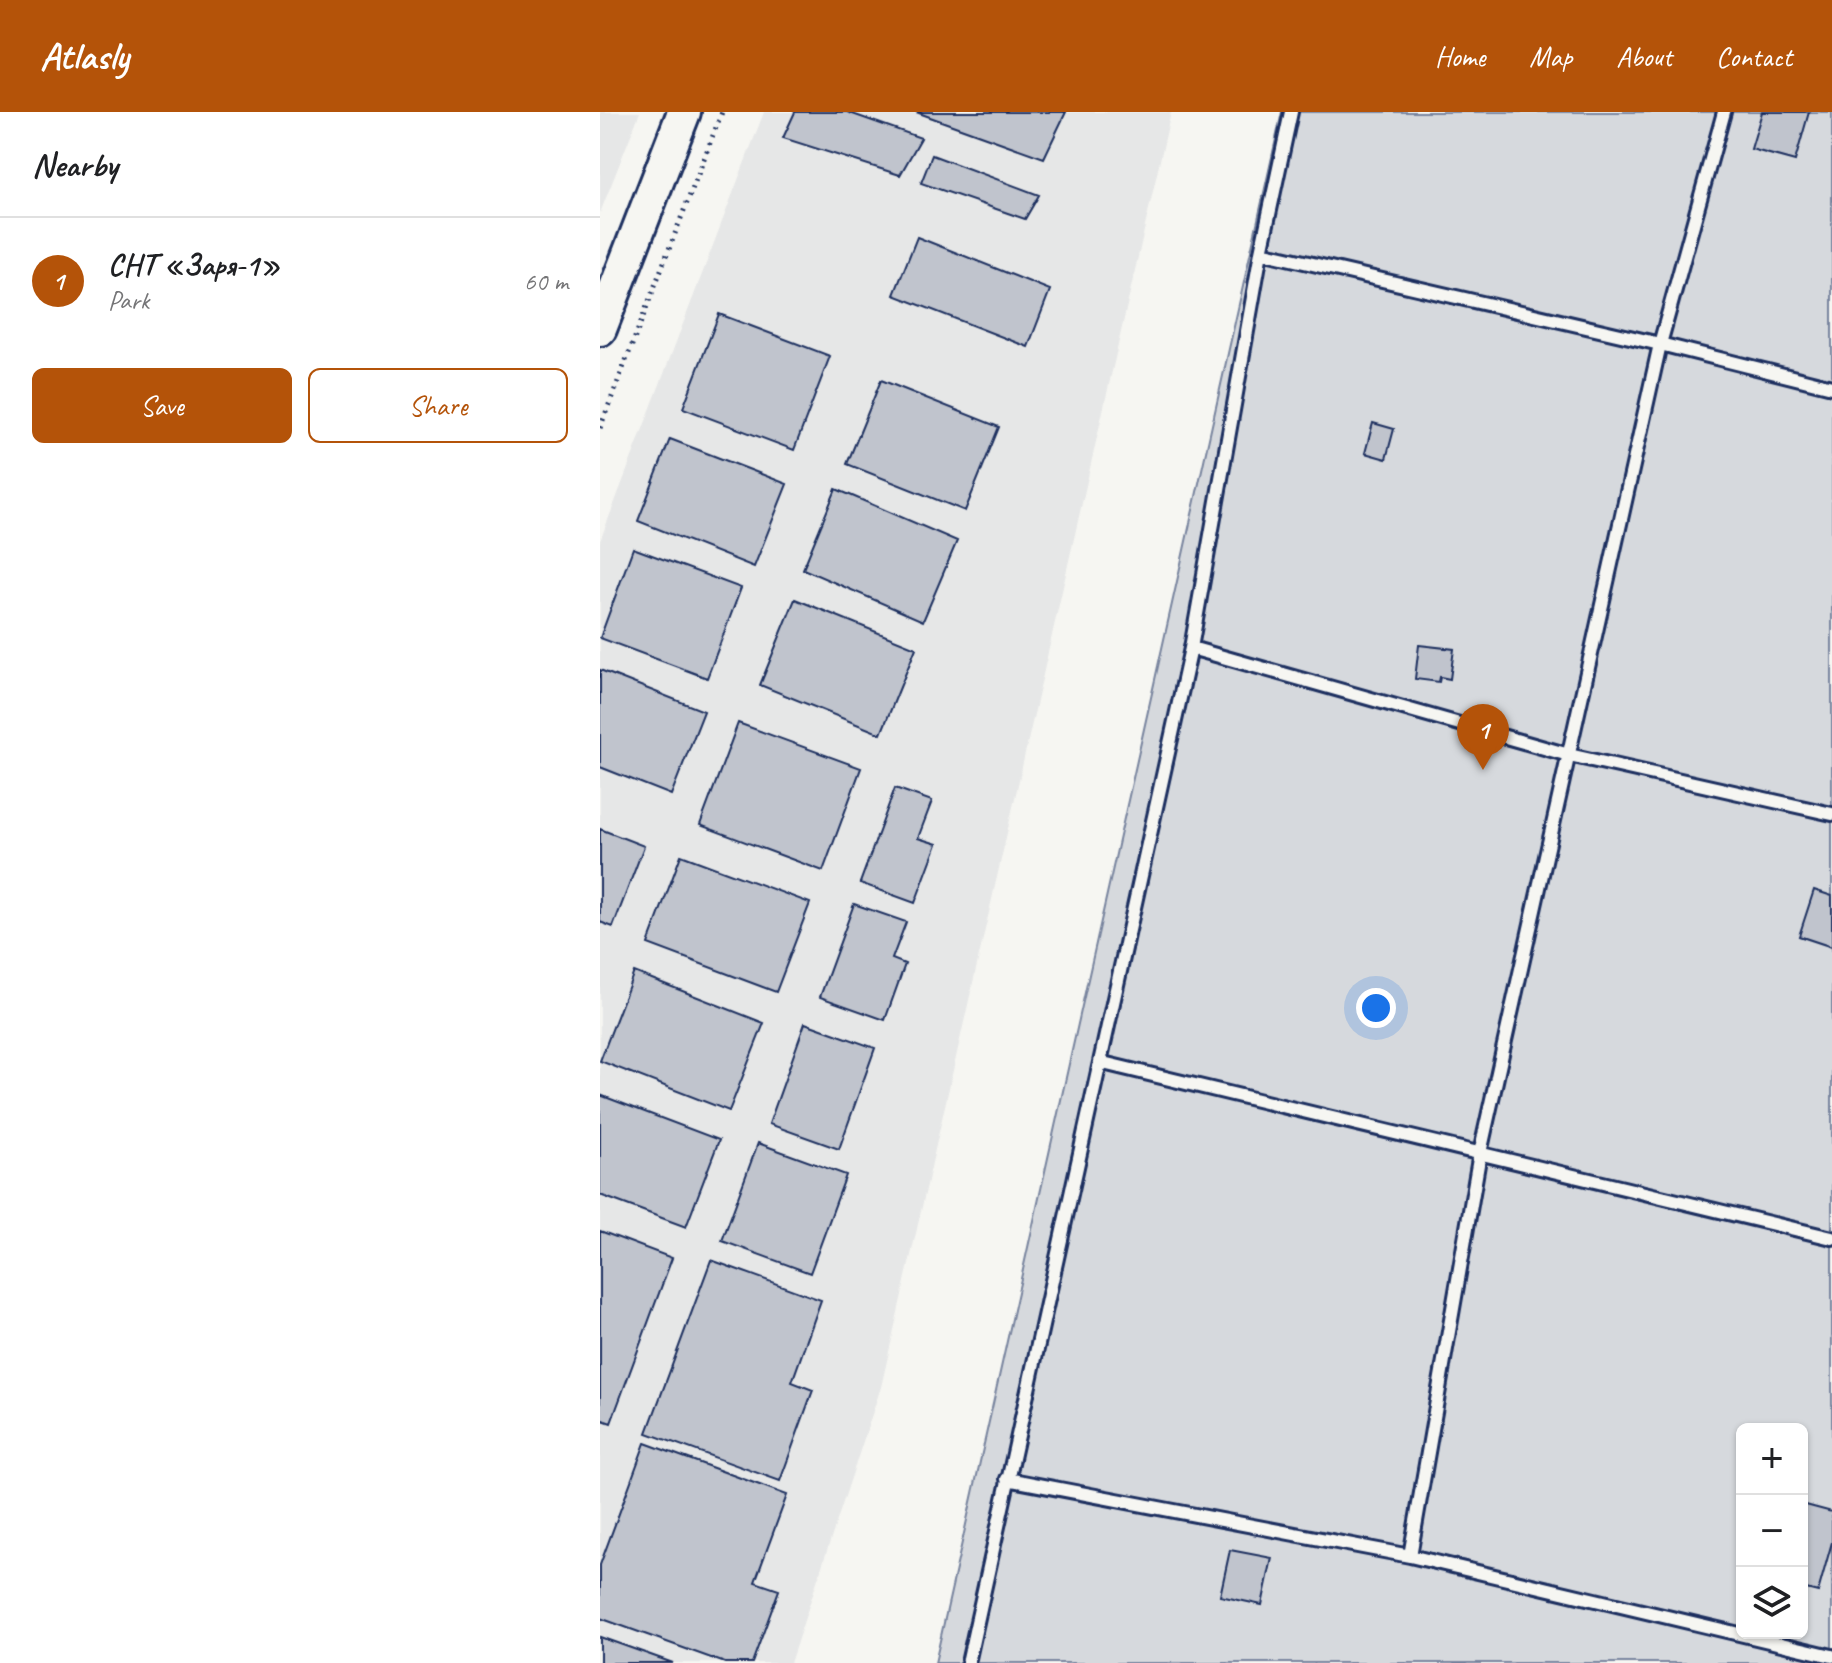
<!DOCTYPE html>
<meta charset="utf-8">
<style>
:root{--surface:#fff;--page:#f2f2f2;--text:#202124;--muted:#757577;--line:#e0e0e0;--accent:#b45309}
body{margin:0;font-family:Caveat,sans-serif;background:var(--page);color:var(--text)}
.controls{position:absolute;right:24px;bottom:24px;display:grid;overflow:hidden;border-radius:12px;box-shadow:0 2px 6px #0004}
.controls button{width:72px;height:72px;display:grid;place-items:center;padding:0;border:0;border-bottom:2px solid var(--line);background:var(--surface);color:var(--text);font:40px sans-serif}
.you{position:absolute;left:776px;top:896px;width:28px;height:28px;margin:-20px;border:6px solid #fff;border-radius:50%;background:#1a73e8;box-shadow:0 0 0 12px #1a73e833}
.badge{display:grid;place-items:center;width:52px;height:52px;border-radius:50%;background:var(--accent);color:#fff;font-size:26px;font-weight:700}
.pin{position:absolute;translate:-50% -66px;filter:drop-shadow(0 2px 4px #0008)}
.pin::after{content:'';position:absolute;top:42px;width:28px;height:24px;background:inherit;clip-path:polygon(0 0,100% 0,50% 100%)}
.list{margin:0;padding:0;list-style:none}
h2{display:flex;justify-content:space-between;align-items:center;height:104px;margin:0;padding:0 32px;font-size:34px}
h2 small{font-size:26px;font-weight:400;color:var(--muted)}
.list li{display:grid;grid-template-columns:52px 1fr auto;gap:24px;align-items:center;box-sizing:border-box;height:128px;padding:0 32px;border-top:2px solid var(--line)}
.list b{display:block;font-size:30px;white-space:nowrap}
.list p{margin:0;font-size:26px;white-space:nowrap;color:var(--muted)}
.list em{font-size:26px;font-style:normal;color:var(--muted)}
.actions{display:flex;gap:16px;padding:24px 32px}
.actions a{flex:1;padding:18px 0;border:2px solid var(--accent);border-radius:12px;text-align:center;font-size:28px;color:var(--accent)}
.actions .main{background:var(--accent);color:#fff}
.icon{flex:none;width:44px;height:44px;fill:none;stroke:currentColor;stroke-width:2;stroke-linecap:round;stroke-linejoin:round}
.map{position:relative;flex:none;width:1232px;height:1551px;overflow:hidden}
header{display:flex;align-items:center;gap:48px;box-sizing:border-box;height:112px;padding:0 40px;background:var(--accent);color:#fff}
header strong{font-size:38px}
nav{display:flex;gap:44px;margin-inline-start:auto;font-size:28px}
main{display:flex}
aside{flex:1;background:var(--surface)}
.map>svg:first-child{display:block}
.built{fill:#e6e7e7}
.green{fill:#d6d9dd;stroke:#78849e;stroke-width:2;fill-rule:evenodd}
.building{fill:#c0c4cd;stroke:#1b2f5e;stroke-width:2}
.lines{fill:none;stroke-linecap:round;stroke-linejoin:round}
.service-casing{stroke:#1b2f5e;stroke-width:18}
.tertiary-casing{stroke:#1b2f5e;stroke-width:38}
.path{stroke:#1b2f5e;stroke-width:5;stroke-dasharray:2 6;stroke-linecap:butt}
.service{stroke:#f6f6f2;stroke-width:12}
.tertiary{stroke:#f6f6f2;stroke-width:32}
</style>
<header>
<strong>Atlasly</strong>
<nav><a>Home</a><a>Map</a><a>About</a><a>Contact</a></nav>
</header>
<main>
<aside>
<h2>Nearby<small></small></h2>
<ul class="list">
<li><span class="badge">1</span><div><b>СНТ «Заря-1»</b><p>Park</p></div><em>60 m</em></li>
</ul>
<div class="actions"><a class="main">Save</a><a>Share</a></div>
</aside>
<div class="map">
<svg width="1232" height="1551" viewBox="0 0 1232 1551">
<rect width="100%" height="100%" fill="#f6f6f2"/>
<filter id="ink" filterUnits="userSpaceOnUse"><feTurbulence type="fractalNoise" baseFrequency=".0125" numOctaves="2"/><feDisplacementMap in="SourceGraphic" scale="16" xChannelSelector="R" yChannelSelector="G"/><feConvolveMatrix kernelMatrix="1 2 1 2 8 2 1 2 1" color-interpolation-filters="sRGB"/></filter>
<g filter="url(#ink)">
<!-- built -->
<path class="built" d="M0,0H40L0,101Z
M164,0H571L281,1275L190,1551H0V429Z"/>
<!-- green -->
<path class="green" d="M682,0H1232V1551H335ZM1142,1317H1202V1521H1142Z"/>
<!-- building -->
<path class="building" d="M195,0H247L321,26L300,63L183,26Z
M316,0H466L444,46Z
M1162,0H1209L1195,49L1151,37Z
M332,43L439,83L425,107L321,71Z
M317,125L450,178L428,235L294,183Z
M119,202L230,244L194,338L83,296Z
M281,268L399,315L365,399L247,352Z
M773,311L794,317L786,347L765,341Z
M70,327L187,372L154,455L38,409Z
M236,377L357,429L323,509L203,457Z
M33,436L141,476L107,566L0,526Z
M195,487L316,536L281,622L160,573Z
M819,533L854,537L850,567L840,565L839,570L815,567Z
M0,558L104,599L71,683L0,655Z
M138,611L261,656L223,759L100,713Z
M295,676L332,689L318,726L337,732L315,791L260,771Z
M0,717L44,734L13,815L0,810Z
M81,743L210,791L176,880L48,832Z
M1214,778L1232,784V835L1199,824Z
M254,792L306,810L292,847L305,852L285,908L220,885Z
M34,860L164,911L129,999L0,949Z
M205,911L275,936L239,1037L169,1012Z
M0,983L119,1028L86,1115L0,1083Z
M158,1031L246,1063L210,1161L122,1129Z
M0,1119L72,1146L11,1311L0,1307Z
M111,1148L221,1188L192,1270L213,1278L180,1369L47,1321Z
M45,1331L187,1383L155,1470L179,1478L152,1551H125L0,1506V1453Z
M1202,1392L1232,1400V1430L1218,1480L1202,1476Z
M630,1438L672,1446L662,1493L620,1484Z
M0,1525L73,1551H0Z"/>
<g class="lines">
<!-- service casing -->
<g class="service-casing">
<path id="service" d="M661,140L1060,232L1232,275
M591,536L969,643L1232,702
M503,951L1232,1126
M407,1367L810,1444L1232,1544
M810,1444L880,1041L1060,232L1124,0
M368,1551L591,536L661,140L691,0"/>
</g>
<!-- tertiary casing -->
<g class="tertiary-casing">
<path id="tertiary" d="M0,217L84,0"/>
</g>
<!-- path -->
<path class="path" d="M0,316L122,0"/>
<!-- service -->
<use href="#service" class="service"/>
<!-- tertiary -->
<use href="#tertiary" class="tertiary"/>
</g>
</g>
</svg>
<div class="controls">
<button>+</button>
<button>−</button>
<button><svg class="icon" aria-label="layers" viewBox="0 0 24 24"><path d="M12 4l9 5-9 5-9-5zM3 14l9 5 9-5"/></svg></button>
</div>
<div class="you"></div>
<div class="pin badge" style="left:883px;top:658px">1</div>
</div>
</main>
